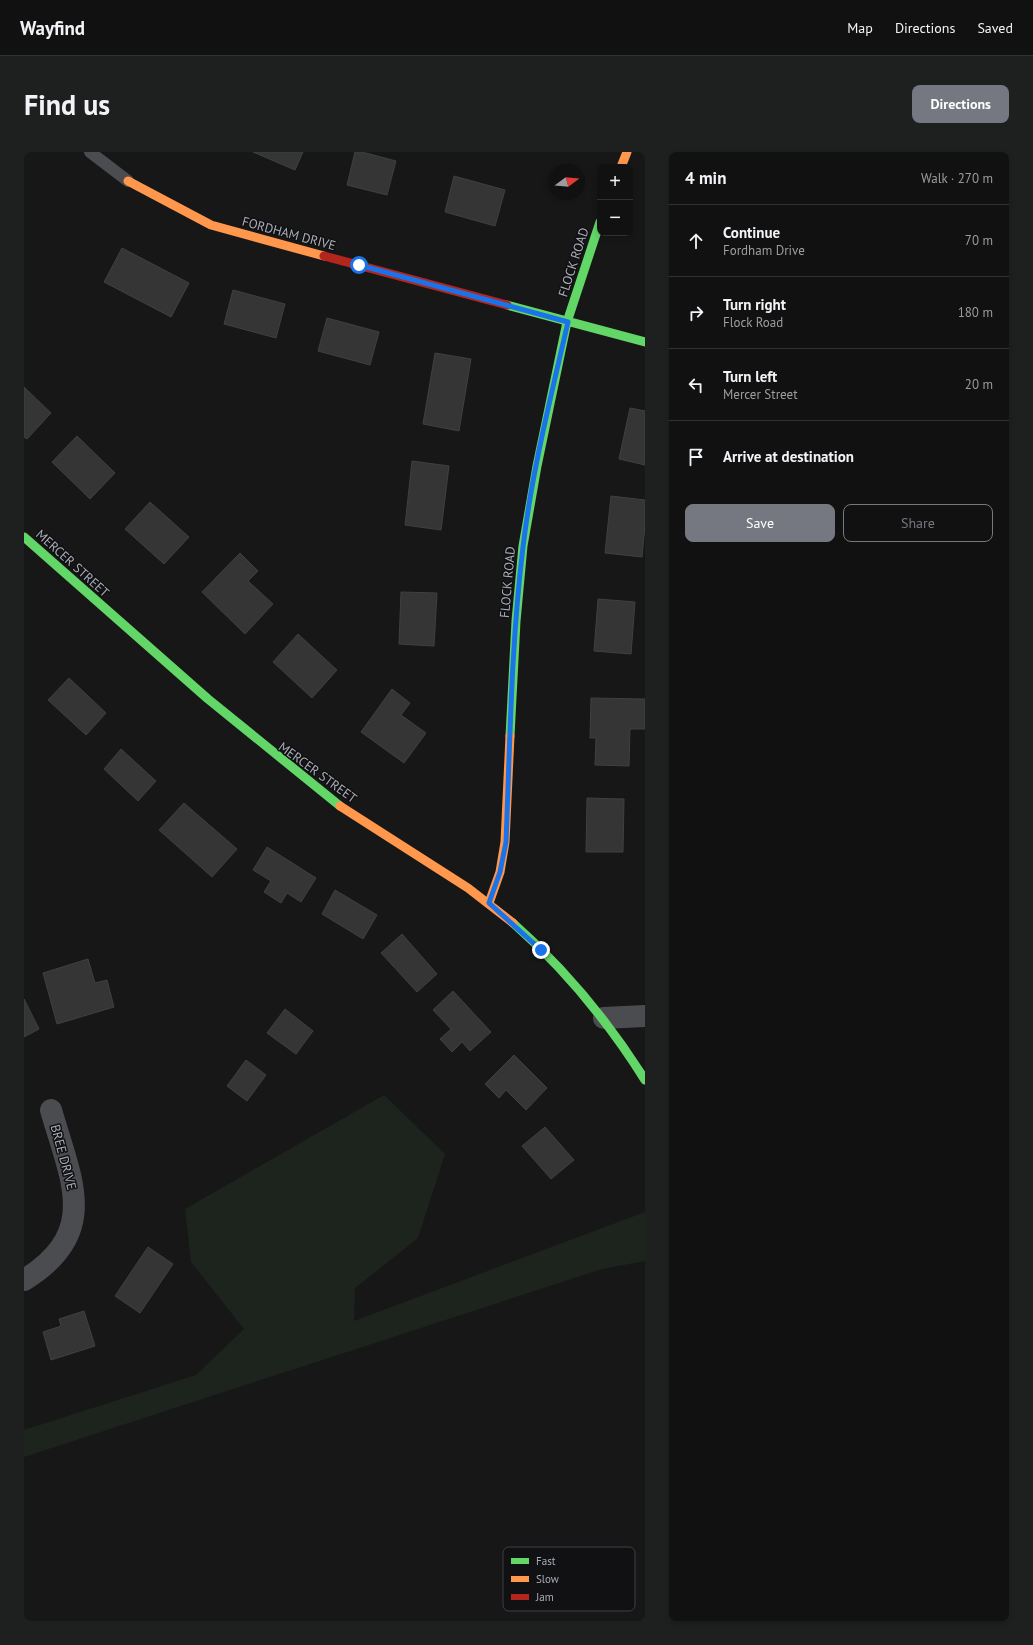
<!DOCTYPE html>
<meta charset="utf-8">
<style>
:root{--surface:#111;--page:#1e1f1f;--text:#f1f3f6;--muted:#9c9d9f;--line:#303131;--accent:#757880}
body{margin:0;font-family:"PT Sans",sans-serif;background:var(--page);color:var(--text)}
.controls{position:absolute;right:12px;top:12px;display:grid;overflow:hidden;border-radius:8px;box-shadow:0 2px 6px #0003}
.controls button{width:36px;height:36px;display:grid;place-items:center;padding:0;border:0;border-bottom:1px solid var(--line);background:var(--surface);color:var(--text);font:20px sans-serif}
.compass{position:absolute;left:525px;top:12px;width:36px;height:36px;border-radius:50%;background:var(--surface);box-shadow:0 2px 6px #0003;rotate:74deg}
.stop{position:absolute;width:12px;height:12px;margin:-9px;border:3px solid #1a73e8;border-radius:50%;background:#fff}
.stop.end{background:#1a73e8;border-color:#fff;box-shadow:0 1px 4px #0008}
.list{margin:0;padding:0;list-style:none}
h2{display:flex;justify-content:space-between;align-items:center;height:52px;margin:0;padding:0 16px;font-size:17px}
h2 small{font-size:13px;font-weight:400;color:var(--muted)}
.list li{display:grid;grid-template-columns:26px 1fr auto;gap:12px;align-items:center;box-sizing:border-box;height:72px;padding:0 16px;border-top:1px solid var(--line)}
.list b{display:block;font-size:15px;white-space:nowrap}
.list p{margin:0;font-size:13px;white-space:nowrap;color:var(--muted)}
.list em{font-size:13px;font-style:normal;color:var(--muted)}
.actions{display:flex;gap:8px;padding:12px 16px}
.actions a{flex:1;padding:9px 0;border:1px solid var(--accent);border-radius:8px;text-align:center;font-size:14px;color:var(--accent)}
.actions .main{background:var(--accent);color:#fff}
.icon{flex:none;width:22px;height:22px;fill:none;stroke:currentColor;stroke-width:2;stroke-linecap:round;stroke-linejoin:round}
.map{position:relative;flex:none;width:621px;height:1469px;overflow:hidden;border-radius:8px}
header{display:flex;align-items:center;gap:24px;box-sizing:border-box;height:56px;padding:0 20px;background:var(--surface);border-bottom:1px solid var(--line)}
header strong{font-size:19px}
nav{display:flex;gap:22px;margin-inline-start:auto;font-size:14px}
.intro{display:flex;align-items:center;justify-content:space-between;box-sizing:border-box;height:96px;padding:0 24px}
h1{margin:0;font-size:28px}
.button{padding:10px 18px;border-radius:8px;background:var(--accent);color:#fff;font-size:14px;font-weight:700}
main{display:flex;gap:24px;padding:0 24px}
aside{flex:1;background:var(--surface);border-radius:8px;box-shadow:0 2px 6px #0003}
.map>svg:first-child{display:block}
.green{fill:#1d241e}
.building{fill:#353536;stroke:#3f4043}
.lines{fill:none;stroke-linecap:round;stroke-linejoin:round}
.lane{stroke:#4b4c50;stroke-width:12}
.street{stroke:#4b4c50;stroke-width:22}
.fast{stroke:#63d668;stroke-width:9}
.slow{stroke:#ff974d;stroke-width:9}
.jam{stroke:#b3261e;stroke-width:9}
.route{stroke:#1a73e8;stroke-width:5}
.labels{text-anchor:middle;stroke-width:3;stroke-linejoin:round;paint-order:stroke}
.street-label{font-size:13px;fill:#a8adb8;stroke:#111113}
.key{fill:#111113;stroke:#3e4045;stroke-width:1}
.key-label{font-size:11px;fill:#a8adb8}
</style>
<header>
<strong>Wayfind</strong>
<nav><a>Map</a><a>Directions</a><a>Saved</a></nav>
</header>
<div class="intro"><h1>Find us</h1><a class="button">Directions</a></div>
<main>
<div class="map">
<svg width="621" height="1469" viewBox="0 0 621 1469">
<rect width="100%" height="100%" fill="#171717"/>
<!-- green -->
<path class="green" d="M360,943L421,1002L394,1086L331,1136L330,1169L621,1060V1109L578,1117L0,1305V1278L172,1223L220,1177L167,1110L161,1057Z"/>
<!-- building -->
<path class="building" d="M229,0H279L271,18Z
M331,0H338L372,9L363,43L323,33Z
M430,24L481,38L471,74L421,60Z
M98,96L165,131L147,165L80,130Z
M209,138L261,152L252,186L200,172Z
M303,166L355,180L346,213L294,199Z
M411,201L447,207L435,279L399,272Z
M0,235L27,261L3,287L0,285Z
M606,256L621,259V313L595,307Z
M53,284L91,321L66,347L28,310Z
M388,309L425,314L417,378L381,373Z
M587,344L621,348V373L618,405L581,401Z
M126,350L165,385L140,412L101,377Z
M216,401L234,419L224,429L249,452L221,482L178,440Z
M377,440L413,441L410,494L375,492Z
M574,447L611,450L607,502L570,499Z
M274,482L313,518L288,546L249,510Z
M45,526L82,561L62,583L24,548Z
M368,537L386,551L377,563L402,581L380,611L337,580Z
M567,546L621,547V577H606L605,614L571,613L572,586H566Z
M97,597L132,629L114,649L80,617Z
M563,646L600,647L599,700H562Z
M160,651L213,697L188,725L135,678Z
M243,695L292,726L277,750L263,741L257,751L240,740L247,729L229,718Z
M311,738L353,763L339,787L298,762Z
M378,782L413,822L393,840L357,801Z
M64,807L71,831L83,828L90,855L33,872L19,821Z
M429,839L467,880L446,899L438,890L428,900L416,887L427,877L409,858Z
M0,847L15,877L0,885Z
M261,857L289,879L272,902L243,881Z
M490,903L523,936L502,958L482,938L475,946L461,932Z
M222,908L242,923L223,949L203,934Z
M521,975L550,1008L527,1027L498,994Z
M124,1095L149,1112L116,1161L91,1144Z
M60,1159L71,1194L27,1208L19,1180L37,1174L35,1167Z"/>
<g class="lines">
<!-- lane -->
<path class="lane" d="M66,0L104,29"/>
<!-- street -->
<path class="street" d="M580,866L621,864
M0,1128C77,1081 47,1028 27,958"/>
<!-- fast -->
<path class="fast" d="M483,153L621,190
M0,385L184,547L316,654
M486,584L492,469L499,394L513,314L543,170L576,70
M489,771C541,817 584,869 621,928"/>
<!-- slow -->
<path class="slow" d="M597,15L603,0
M104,29L187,73L300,104
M316,654L444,736L489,771
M465,751L476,720L481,690L486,584"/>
<!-- jam -->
<path class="jam" d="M300,104L483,153"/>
</g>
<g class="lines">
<!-- route -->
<path class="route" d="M335,113L544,170C527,244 508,319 499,395C487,493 486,592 482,690L476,720L465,751L517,798"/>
</g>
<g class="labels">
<!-- street labels -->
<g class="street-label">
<text transform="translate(265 81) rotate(15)" y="5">FORDHAM DRIVE</text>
<text transform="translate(549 110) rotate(-72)" y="5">FLOCK ROAD</text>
<text transform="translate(49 411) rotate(42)" y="5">MERCER STREET</text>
<text transform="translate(483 430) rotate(-85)" y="5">FLOCK ROAD</text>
<text transform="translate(294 620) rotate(36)" y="5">MERCER STREET</text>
<text transform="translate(40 1005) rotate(75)" y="5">BREE DRIVE</text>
</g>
</g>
<!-- legend -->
<rect x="479" y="1395" width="132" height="64" rx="6" class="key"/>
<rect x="487" y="1406" width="18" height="6" fill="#63d668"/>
<rect x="487" y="1424" width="18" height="6" fill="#ff974d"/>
<rect x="487" y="1442" width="18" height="6" fill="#b3261e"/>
<g class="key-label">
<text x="512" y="1413">Fast</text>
<text x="512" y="1431">Slow</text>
<text x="512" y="1449">Jam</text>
</g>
</svg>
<div class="controls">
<button>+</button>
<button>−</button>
</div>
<svg class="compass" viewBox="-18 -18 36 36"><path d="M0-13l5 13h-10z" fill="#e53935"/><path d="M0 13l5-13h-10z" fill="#9c9d9f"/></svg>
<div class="stop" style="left:335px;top:113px"></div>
<div class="stop end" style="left:517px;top:798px"></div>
</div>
<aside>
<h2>4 min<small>Walk · 270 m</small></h2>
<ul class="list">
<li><svg class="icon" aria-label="ahead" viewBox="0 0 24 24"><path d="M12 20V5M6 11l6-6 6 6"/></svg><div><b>Continue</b><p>Fordham Drive</p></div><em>70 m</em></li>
<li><svg class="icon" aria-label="right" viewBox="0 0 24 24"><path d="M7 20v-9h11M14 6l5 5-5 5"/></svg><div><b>Turn right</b><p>Flock Road</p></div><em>180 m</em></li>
<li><svg class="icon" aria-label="left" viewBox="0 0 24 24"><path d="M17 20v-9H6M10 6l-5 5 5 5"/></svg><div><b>Turn left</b><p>Mercer Street</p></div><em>20 m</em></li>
<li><svg class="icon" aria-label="arrive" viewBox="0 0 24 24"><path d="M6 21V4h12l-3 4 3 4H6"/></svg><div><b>Arrive at destination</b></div></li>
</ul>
<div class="actions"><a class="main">Save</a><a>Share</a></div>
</aside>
</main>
